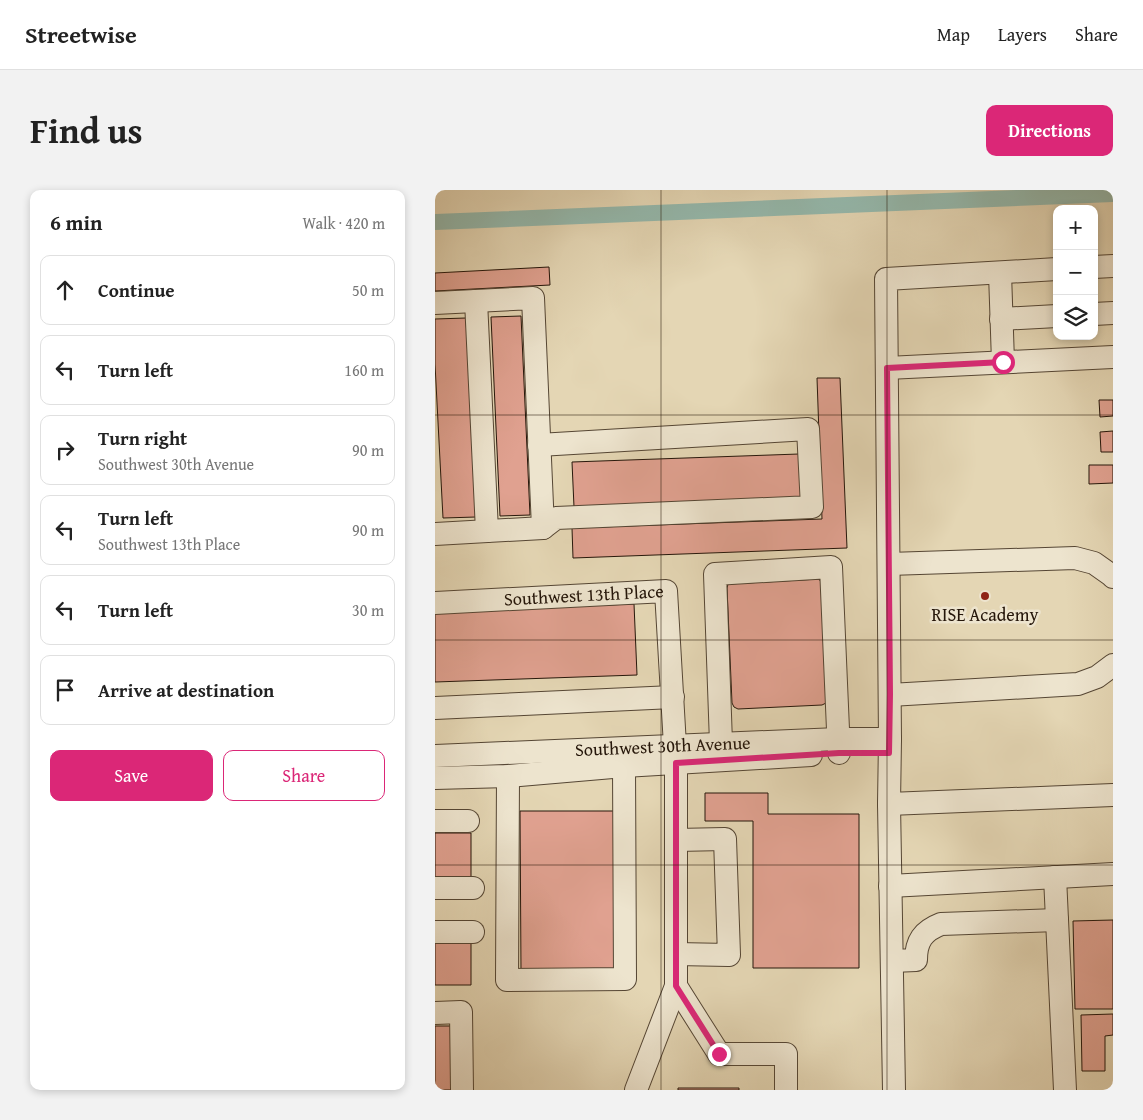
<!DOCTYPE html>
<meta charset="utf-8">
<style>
:root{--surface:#fff;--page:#f2f2f2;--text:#222;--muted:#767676;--line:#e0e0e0;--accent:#db2777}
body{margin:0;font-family:"Gentium Book Plus",serif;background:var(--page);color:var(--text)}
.controls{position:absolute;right:15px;top:15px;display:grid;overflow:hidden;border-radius:10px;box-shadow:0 2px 8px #0003}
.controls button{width:45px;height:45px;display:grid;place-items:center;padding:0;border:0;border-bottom:1px solid var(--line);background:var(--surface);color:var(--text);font:25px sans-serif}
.stop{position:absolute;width:15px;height:15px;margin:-11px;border:4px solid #db2777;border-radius:50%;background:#fff}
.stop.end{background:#db2777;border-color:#fff;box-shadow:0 1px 5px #0008}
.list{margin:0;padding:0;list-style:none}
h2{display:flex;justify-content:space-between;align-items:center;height:65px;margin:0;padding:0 20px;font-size:21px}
h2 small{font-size:16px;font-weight:400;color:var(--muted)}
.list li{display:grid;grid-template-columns:32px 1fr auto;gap:15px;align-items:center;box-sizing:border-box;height:70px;margin:0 10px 10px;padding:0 10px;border:1px solid var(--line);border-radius:10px}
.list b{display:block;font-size:19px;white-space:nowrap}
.list p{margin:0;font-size:16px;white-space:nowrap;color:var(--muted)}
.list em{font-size:16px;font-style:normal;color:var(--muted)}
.actions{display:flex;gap:10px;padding:15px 20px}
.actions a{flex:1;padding:11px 0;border:1px solid var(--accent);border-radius:10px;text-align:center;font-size:18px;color:var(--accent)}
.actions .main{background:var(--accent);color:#fff}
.icon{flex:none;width:28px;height:28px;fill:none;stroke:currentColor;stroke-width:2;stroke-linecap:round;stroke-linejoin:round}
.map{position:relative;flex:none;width:678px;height:900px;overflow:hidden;border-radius:10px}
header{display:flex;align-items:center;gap:30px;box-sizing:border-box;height:70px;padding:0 25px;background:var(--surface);border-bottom:1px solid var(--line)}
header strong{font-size:24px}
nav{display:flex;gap:28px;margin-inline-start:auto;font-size:18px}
.intro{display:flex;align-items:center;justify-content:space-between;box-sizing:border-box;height:120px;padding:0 30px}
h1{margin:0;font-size:35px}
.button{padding:12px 22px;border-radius:10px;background:var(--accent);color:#fff;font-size:18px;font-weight:700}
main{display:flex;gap:30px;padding:0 30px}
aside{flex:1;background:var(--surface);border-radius:10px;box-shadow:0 2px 8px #0003}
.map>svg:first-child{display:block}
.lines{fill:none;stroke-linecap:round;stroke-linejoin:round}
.canal{stroke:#95b9ad;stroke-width:16}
.building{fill:#e0a190;stroke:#25160a}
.minor-casing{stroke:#554634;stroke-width:24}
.minor{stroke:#ede4ce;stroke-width:22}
.route{stroke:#db2777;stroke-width:6}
.grid{fill:none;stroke:#25160a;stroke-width:1;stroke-opacity:0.55}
.poi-dot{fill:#8f2418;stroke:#ede4ce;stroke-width:2}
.labels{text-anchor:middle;stroke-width:5;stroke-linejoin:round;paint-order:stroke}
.street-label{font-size:18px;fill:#25160a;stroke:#ede4ce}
.poi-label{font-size:18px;fill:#25160a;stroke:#ede4ce}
</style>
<header>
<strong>Streetwise</strong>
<nav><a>Map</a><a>Layers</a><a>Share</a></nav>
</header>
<div class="intro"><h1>Find us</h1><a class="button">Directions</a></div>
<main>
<aside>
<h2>6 min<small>Walk · 420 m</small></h2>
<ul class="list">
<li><svg class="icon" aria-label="ahead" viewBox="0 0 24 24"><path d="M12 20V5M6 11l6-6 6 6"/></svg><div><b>Continue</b></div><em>50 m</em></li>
<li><svg class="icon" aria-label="left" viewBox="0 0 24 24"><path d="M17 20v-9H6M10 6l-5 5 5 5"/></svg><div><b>Turn left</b></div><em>160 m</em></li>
<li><svg class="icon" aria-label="right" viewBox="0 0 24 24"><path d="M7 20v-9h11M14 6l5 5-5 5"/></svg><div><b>Turn right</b><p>Southwest 30th Avenue</p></div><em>90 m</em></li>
<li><svg class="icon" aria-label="left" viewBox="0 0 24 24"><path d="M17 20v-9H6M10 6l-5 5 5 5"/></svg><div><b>Turn left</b><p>Southwest 13th Place</p></div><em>90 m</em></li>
<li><svg class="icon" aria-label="left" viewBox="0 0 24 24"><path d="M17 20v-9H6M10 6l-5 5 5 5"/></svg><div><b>Turn left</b></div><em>30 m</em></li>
<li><svg class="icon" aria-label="arrive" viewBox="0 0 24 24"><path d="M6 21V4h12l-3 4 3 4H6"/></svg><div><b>Arrive at destination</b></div></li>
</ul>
<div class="actions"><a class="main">Save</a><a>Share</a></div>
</aside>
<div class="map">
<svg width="678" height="900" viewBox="0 0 678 900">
<rect width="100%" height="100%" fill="#e4d6b4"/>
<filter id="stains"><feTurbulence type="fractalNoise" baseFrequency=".004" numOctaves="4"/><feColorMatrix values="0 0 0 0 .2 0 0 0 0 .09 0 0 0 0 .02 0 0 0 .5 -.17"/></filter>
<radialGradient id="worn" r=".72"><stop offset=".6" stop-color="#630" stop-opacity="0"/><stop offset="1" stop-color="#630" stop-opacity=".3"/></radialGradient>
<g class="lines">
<!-- canal -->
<path class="canal" d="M0,32L678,4"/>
</g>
<!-- building -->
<path class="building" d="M114,77L115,95L0,101V83Z
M86,126L95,325L65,326L56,127Z
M31,128L41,327L8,328L0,174V129Z
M382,188H405L412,358L138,368L137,338L387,329Z
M664,210H678V226L665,227Z
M678,241V262H666L665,242Z
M364,264L366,308L139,317L137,272Z
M654,275H678V293L654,294Z
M384,389L386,392L391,513L387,515L303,519L299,517L297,513L292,398L293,394Z
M199,414L202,485L0,492V421Z
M270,603H333V624H424V778H318V631H270Z
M85,621H179L180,780L86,781Z
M0,643H36V687H0Z
M678,730V819H640L638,731Z
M36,751V795H0V752Z
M678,824V845L670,846V881H647L646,825Z
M0,836H18V900H0Z
M243,898H304V900H243Z"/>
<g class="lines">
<!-- minor casing -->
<g class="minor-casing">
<g id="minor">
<path d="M659,77L678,76"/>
<path d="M565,83L568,172"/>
<path d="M41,111L52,341"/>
<path d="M0,113L98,108L108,338L0,344"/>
<path d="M659,124L678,123"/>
<path d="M566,129L622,126"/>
<path d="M452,178L678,167"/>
<path d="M104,255L373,239L377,317L121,328L108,338"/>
<path d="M454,374L640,368L659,373L676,385L678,387"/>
<path id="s1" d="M0,413L231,401L241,573V796L201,900"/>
<path d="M455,505L643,494L662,487L678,475"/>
<path d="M0,518L238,507"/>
<path d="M286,553L280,384L396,377L404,563"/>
<path id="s2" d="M0,566L403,549H455"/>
<path d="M73,586L72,790L190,789L189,576"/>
<path d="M0,588L73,586L189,576L376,565"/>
<path d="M454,614L678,605"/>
<path d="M0,631H33"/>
<path d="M241,650L290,649L294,765L241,764"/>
<path d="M620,687L630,900"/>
<path d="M455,696L678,684"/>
<path d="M0,698H38"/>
<path d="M0,742H38"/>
<path d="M457,771L481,770C481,751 488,741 506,734L622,730"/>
<path d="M241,796L284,864H351V900"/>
<path d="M0,823L26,822L27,900"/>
<path d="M459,900L454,614L455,549L451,89L622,79"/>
</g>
</g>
<!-- minor -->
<use href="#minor" class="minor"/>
</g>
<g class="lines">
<!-- route -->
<path class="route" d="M284,864L241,796V573L404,563H454L455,504L452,178L568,172"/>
</g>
<!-- grid -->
<path class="grid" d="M226,0V900M452,0V900M0,225H678M0,450H678M0,675H678"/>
<!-- markers -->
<circle class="poi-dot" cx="550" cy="406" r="5"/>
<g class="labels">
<!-- street labels -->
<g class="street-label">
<text dy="6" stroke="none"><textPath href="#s1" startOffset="149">Southwest 13th Place</textPath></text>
<text dy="6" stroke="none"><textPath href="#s2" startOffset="228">Southwest 30th Avenue</textPath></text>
</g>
<!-- poi labels -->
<g class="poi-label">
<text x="550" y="431">RISE Academy</text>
</g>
</g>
<rect width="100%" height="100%" filter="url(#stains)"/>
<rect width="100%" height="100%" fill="url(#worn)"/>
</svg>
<div class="controls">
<button>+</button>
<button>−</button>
<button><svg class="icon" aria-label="layers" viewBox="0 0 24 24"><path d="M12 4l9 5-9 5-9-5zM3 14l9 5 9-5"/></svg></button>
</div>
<div class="stop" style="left:568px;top:172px"></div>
<div class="stop end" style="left:284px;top:864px"></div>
</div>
</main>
